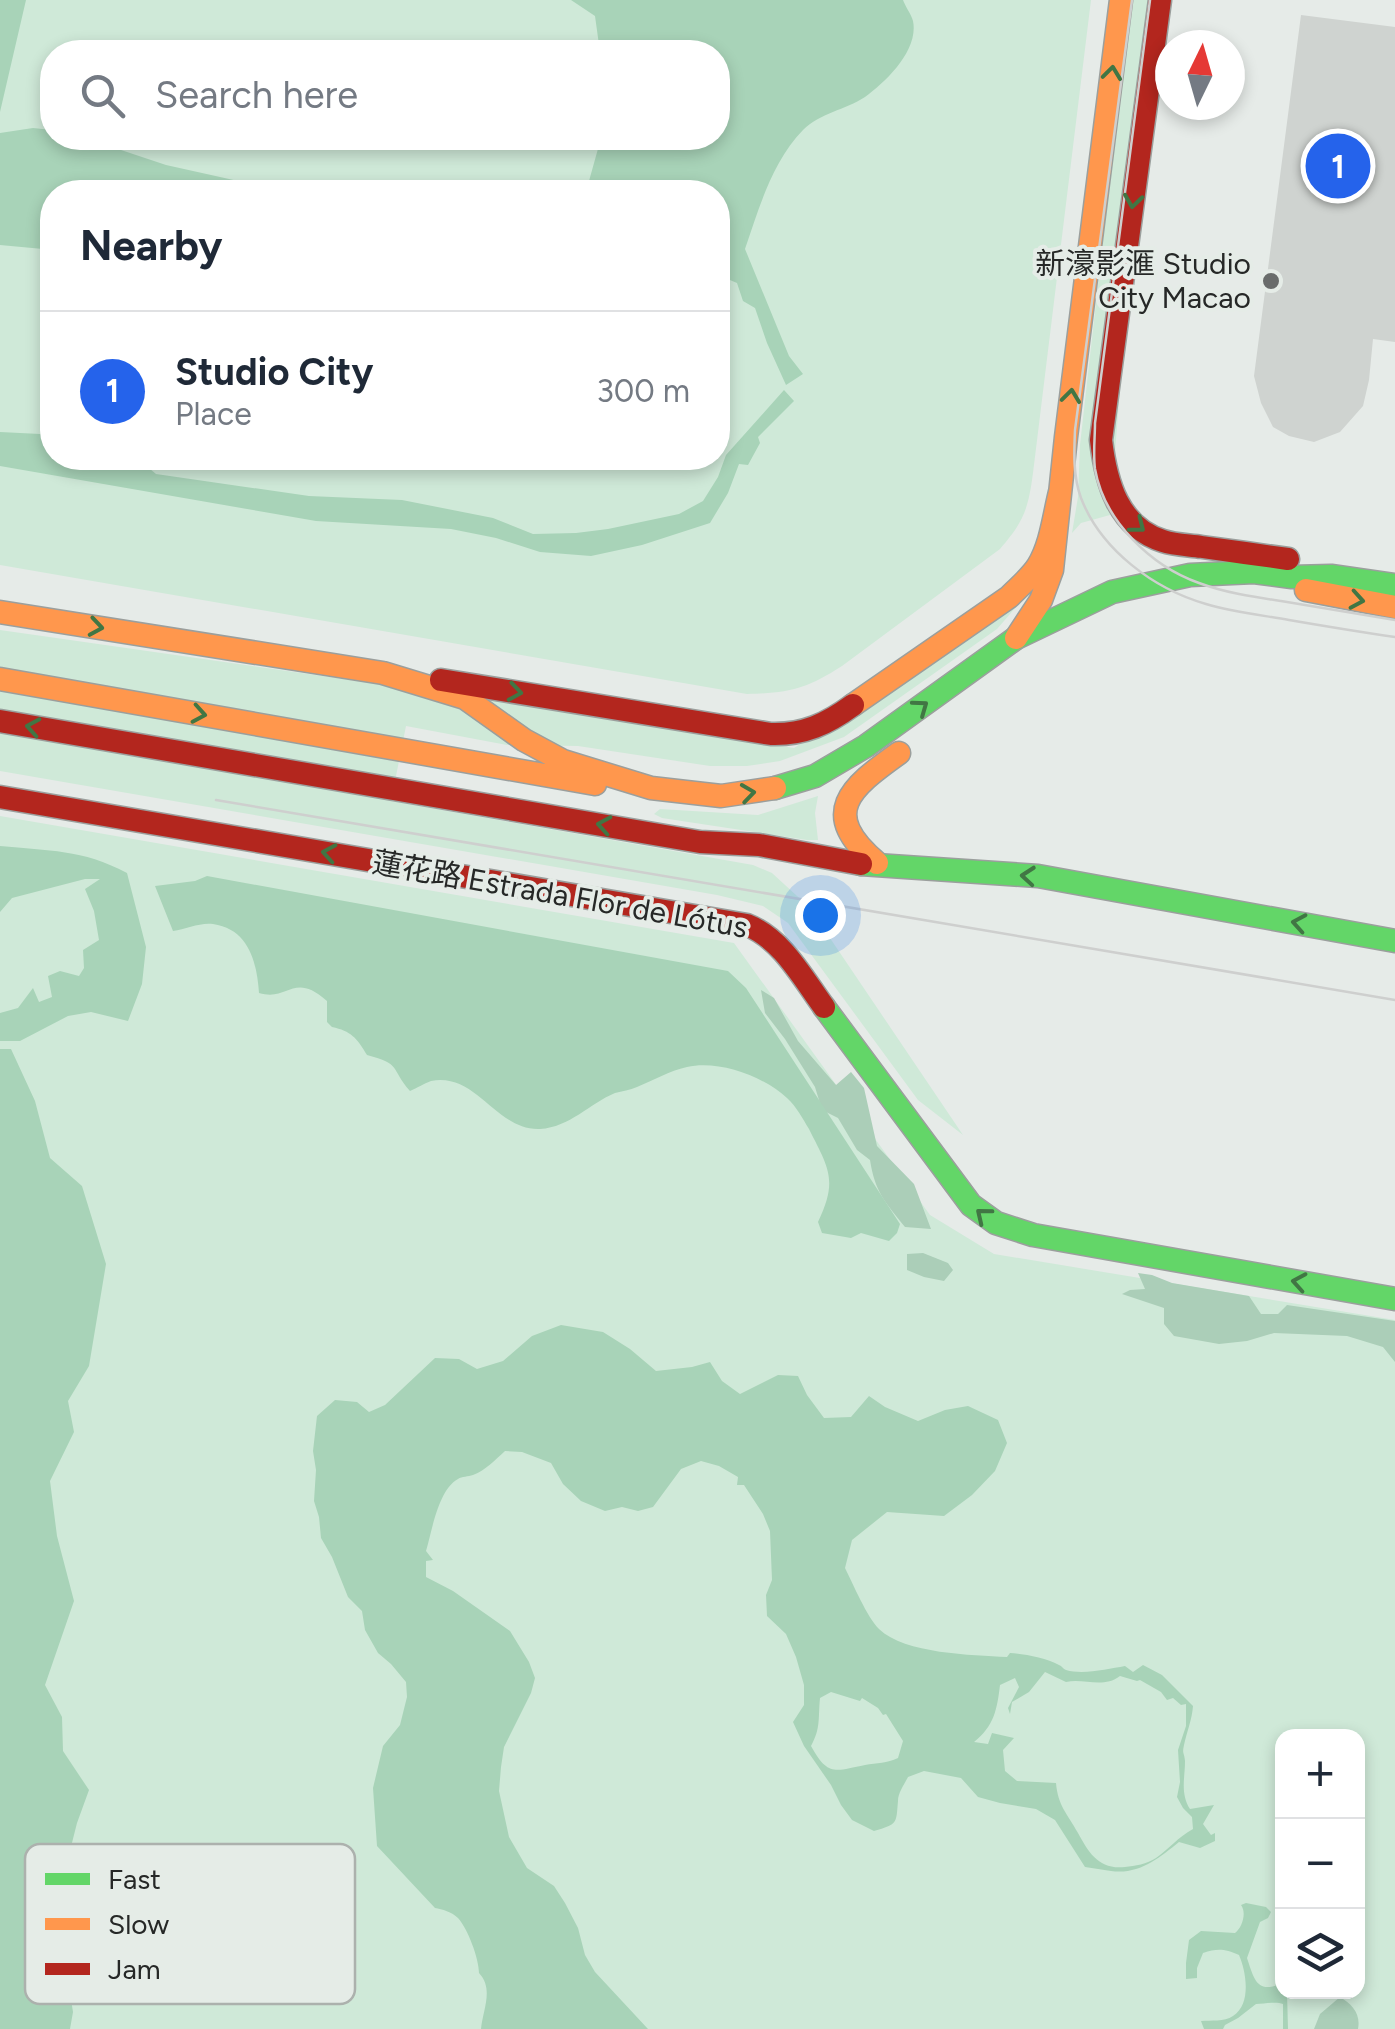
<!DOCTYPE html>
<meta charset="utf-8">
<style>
:root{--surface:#fff;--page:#f6f6f7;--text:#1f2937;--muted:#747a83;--line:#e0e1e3;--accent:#2563eb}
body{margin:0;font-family:Figtree,"Noto Sans SC",sans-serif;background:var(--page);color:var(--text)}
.controls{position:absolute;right:30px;bottom:30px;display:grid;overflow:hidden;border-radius:20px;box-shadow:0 5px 15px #0003}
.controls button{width:90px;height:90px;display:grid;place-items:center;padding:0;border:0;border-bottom:2px solid var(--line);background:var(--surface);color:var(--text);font:50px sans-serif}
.compass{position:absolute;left:1155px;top:30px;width:90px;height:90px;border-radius:50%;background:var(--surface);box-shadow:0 5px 15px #0003;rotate:5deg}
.you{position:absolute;left:820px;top:915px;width:35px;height:35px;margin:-25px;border:8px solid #fff;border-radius:50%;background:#1a73e8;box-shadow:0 0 0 15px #1a73e833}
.badge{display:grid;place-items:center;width:65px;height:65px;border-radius:50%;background:var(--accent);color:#fff;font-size:32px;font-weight:700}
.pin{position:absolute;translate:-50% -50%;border:5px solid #fff;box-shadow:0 2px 10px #0006}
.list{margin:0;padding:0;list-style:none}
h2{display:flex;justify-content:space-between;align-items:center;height:130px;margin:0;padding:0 40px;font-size:42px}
h2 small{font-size:32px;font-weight:400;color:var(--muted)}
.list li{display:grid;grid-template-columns:65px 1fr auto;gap:30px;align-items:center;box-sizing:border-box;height:160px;padding:0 40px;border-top:2px solid var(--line)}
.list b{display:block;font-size:38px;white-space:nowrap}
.list p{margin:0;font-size:32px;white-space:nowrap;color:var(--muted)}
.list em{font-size:32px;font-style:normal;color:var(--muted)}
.icon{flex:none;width:55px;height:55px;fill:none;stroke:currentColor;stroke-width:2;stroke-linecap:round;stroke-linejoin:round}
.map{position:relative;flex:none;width:1395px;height:2029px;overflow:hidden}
.search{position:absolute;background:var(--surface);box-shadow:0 5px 15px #0003;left:40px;top:40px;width:690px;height:110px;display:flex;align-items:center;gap:25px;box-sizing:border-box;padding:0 35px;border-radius:40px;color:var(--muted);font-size:38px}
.panel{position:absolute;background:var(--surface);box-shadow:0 5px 15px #0003;left:40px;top:180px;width:690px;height:290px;border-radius:40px}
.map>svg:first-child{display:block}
.green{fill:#cfe9d8;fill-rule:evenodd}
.forest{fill:#abceb8}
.water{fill:#a8d3b8;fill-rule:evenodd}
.building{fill:#cfd3d0}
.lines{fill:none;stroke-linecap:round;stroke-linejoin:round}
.fast-casing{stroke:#9b9f9d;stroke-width:25}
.slow-casing{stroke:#9b9f9d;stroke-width:25}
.jam-casing{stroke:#9b9f9d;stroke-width:25}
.fast{stroke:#63d668;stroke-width:22}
.slow{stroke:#ff974d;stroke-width:22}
.jam{stroke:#b3261e;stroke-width:22}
.tram{stroke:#cecfce;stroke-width:2.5}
.oneway{stroke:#417644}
.poi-dot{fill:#696c6b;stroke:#e5ece7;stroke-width:4}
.labels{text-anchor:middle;stroke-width:8;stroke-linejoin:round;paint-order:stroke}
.poi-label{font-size:30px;fill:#262827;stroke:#e5ece7;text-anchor:end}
.street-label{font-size:30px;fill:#262827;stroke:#e5ece7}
.key{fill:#e5ece7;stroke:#acb1ad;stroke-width:2.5}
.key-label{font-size:28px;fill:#262827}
</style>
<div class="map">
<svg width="1395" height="2029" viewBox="0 0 1395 2029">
<rect width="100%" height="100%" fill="#e6ebe8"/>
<!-- green -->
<path class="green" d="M0,0H1091L1033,473C1028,510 1024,521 1000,549L842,666C806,689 790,693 747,694L0,565ZM52,52H718V138H52ZM52,192H718V458H52Z
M1130,0H1151L1110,515L1081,523L1072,533L1078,497L1080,445Z
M1017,606L997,629L844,737L780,761L747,766H710L578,746L507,745L406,726L391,801L753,865L772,873L809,907L963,1135L918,1100L788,923L763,906L717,895L0,771V630L505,702L794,748Z
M818,796L815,813L818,840H807L662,818L654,814L660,809L758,815Z
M0,816L734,943L930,1215L994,1254L1395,1320V2029H0ZM1282,1736H1358V1992H1282Z"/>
<!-- forest -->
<path class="forest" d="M761,990L774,998L798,1041L836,1085L851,1072L864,1088L877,1146L914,1184L931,1229L905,1227C885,1202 875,1192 870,1160L857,1150L838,1118L822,1110L815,1087L785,1039L765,1013Z
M923,1253L948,1263L953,1270L944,1281L924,1277L907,1270V1254Z
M1138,1273L1152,1275L1172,1283L1249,1296L1261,1314H1278L1287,1305L1395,1321V1362L1383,1347L1347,1336L1274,1333L1247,1341L1219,1344L1174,1336L1164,1324V1308L1122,1294L1130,1290L1145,1289Z
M1340,1997C1352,2004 1361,2014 1358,2029H1314L1320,2014Z"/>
<!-- water -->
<path class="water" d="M0,0H26L0,112Z
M571,0H903C905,6 911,14 913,21C919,50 886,82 865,97C845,110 820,113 803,130C772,162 759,208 745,249L789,356L803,374L786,385L767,343L755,308L743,301L737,283L718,275V192H553L589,181L601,138H718V52H600L595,16Z
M33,128L52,130V138H85L166,165L288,192H52V259L43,249L0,245V133Z
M784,390L794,401L758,437L760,443L748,465L739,464L728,493L710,523L642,545L591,556L540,552L496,538L451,529L316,521L0,466V432L40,434L52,440V458H137L156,474L309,496L402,500L493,518L533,534L576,533L608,529L679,514L703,501L718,477L726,455Z
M0,846C49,851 82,849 127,873L146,947L142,984L128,1021L91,1012L68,1016L20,1041H0V1013L18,1008L33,988L39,1002L52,997L48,976L60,971L79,976L84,968L83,950L99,940L94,911L85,889L100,879H85L12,898L0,912Z
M207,876L728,971L746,988L900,1224L897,1233L889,1241L861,1233L851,1238L822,1233L818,1222C838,1180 829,1169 809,1129C803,1119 796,1106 787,1098C763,1076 719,1060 687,1067C669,1071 654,1080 637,1087C630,1090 622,1091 615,1093C589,1104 570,1127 540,1129C496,1131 477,1072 431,1081C425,1083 417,1088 410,1091C390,1068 402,1064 367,1055C357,1038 351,1031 332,1027L327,1022V1001C293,971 289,1002 259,993C257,963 249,929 213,924C201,922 186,929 173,931L155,886L195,881Z
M0,1049H11L35,1101L50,1158L82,1186L106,1264L89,1366L68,1401L74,1432L50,1481L57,1536L74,1601L45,1685L62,1717L63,1751L89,1790L77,1823L56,1906L73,2012L70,2029H0Z
M561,1325L603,1332L630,1349L656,1371L692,1367L710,1362L722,1381L740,1394L778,1375L798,1376L807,1395L824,1418L851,1417L869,1396L885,1407L918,1421L945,1410L968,1406L998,1420L1007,1443L995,1471L972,1495L944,1516L887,1512L852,1540L845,1568C853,1584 867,1617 879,1629C905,1654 972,1655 1007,1657L1010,1653C1025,1654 1046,1658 1059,1665C1062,1666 1063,1669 1066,1670C1083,1675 1108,1669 1125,1666L1133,1672L1143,1665L1162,1675L1193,1706C1192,1720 1187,1731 1184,1745C1182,1755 1184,1751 1185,1761C1185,1778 1180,1793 1190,1809L1214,1805L1203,1824L1211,1835L1215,1833V1841L1200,1848L1179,1842C1159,1858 1139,1875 1111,1871C1102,1870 1094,1868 1085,1867L1055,1820L1036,1809L1000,1803L978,1797L961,1778L924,1771L908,1777C904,1785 898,1793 898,1801C896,1824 898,1824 874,1831L852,1820L841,1805L831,1785L804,1746L793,1722L804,1705V1685L796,1657L786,1634L767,1616L766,1595L772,1580L770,1531L763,1514L744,1485H737L738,1477L719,1466L701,1461L681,1469L653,1507L638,1511L622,1507L605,1511L581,1501L563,1484L551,1463L522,1452L505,1451C495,1460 486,1470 473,1475C468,1477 462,1476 458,1479C438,1490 432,1531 426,1551L433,1560L426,1561V1577L453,1591L510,1631L529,1662L535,1678L531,1693L504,1747L501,1767L499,1791L509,1837L527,1868L554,1886L565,1903L578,1928L585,1955L595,1972L648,2029H481C483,2009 494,1989 479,1973C479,1959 468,1929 458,1918C452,1912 442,1909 435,1908L377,1846L373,1788L383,1746L400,1725L407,1697L406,1682L391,1664L378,1653L365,1630L362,1611L348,1597L332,1557L321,1538L319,1517L314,1501L316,1470L313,1451L317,1416L335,1400L357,1402L369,1412L385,1405L435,1358L459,1359L477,1369L503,1361L532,1336ZM1045,1672L1066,1682C1084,1678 1103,1689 1120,1676L1137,1681L1140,1680L1161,1692L1167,1700L1173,1698L1181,1705L1186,1704V1726L1178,1750L1180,1782L1177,1797L1183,1808L1192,1817L1193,1829C1178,1837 1169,1849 1156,1858C1147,1864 1135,1866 1125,1867C1099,1870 1089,1853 1078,1833C1067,1813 1058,1806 1056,1783L1017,1781L1005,1771L1003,1750L1014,1738L992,1733L988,1744L974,1742C994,1726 997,1710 1000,1685L1015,1678L1019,1687L1008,1708L1010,1714L1012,1702L1029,1692ZM831,1692L860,1701L862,1698L878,1708L883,1715L886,1714L903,1741L898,1758C887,1763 877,1763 865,1765C835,1771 828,1777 811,1746C821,1728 818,1718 820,1698Z
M1246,1903L1266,1907L1271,1912L1268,1918L1260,1922L1247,1958C1254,1979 1257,1995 1282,1983V1992H1287L1288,2029H1283V2004C1276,2001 1264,2004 1256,2004L1238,2018L1225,2025L1223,2029H1204L1201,2021C1211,2020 1224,2022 1233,2016C1252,2004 1246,1971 1239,1955C1225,1949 1218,1948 1203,1953L1197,1968V1978L1186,1979V1963L1189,1940L1201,1931L1235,1933C1242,1928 1247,1913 1241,1905Z"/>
<!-- building -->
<path class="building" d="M1301,15L1395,27V342L1373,339L1369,380L1363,406L1340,432L1314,442L1289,436L1273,427L1261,403L1254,376Z"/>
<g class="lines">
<!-- fast casing -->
<g class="fast-casing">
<path id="fast" d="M775,788L815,776L866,746L1016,638L1112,592L1190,575L1254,572L1292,577L1331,576L1395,585
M861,864L1038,876L1395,941
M824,1007L971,1205L996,1223L1033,1235L1395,1299"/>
</g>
<!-- slow casing -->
<g class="slow-casing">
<path id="slow" d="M1306,590L1395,607
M0,612L383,673L465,698L524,740L563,761L651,788L721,796L775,788
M1016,638L1041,600L1052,570L1066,437L1121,0
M0,679L595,784
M853,705L1009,597C1019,587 1031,577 1038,566C1051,545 1054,516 1060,492
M877,863C818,813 850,788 899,753"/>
</g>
<!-- jam casing -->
<g class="jam-casing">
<path id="jam" d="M1160,0L1101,440C1106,482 1118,527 1163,541C1175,545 1189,545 1202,547C1231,551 1259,555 1288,559
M441,680L771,734C804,735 827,724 853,705
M0,721L700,842L759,845L861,864
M0,797L747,925C782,939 802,977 824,1007"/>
</g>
<!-- fast -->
<use href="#fast" class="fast"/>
<!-- slow -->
<use href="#slow" class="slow"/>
<!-- jam -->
<use href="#jam" class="jam"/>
<!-- tram -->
<path class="tram" d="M1132,0L1075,430C1074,453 1073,476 1081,498C1101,550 1154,589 1206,604C1233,612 1261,615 1289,620C1324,626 1360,632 1395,637
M1150,0L1095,423C1095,437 1093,454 1095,469C1104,521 1151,566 1199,583C1226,593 1254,597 1281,601C1319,607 1357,614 1395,620
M216,800L1395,1000"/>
</g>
<!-- one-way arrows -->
<defs><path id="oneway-chevron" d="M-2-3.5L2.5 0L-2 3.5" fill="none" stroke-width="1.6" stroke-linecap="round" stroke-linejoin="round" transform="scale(2.5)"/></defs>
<g class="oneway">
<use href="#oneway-chevron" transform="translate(1112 73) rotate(-83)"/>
<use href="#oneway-chevron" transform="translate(1133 201) rotate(98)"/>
<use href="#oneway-chevron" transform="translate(1071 396) rotate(-83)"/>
<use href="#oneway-chevron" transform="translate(1138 526) rotate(38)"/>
<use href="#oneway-chevron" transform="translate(1357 600) rotate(10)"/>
<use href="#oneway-chevron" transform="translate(96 627) rotate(9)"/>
<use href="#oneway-chevron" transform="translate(515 692) rotate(9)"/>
<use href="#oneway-chevron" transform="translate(921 707) rotate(-36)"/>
<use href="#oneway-chevron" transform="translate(199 714) rotate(10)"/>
<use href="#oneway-chevron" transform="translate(33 727) rotate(-170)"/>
<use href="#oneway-chevron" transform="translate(748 793) rotate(-8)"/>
<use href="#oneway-chevron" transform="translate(604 825) rotate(-170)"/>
<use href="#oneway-chevron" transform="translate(329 853) rotate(-170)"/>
<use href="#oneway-chevron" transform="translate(1028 876) rotate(-175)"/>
<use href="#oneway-chevron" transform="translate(1299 923) rotate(-170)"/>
<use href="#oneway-chevron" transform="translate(983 1215) rotate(-141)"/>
<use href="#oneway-chevron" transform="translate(1299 1282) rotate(-170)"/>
</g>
<!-- markers -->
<circle class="poi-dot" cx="1271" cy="281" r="10"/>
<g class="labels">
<!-- poi labels -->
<g class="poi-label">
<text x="1251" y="274">新濠影滙 Studio<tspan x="1251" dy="34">City Macao</tspan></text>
</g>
<!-- street labels -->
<g class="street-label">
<text transform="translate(560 895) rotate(10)" y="10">蓮花路 Estrada Flor de Lótus</text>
</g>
</g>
<!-- legend -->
<rect x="25" y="1844" width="330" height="160" rx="15" class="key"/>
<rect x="45" y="1873" width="45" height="12" fill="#63d668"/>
<rect x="45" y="1918" width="45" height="12" fill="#ff974d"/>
<rect x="45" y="1963" width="45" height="12" fill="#b3261e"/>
<g class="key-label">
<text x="108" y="1889">Fast</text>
<text x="108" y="1934">Slow</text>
<text x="108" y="1979">Jam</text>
</g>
</svg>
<div class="controls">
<button>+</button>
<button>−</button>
<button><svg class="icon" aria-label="layers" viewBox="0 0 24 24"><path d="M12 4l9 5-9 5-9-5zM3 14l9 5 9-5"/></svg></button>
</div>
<svg class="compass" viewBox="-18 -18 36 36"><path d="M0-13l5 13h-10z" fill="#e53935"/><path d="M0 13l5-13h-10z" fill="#747a83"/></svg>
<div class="you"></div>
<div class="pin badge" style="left:1338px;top:166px">1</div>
<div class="search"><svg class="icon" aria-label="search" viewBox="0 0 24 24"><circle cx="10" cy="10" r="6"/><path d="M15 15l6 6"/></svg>Search here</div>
<section class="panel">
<h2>Nearby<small></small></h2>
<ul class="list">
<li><span class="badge">1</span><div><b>Studio City</b><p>Place</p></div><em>300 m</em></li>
</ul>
</section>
</div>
